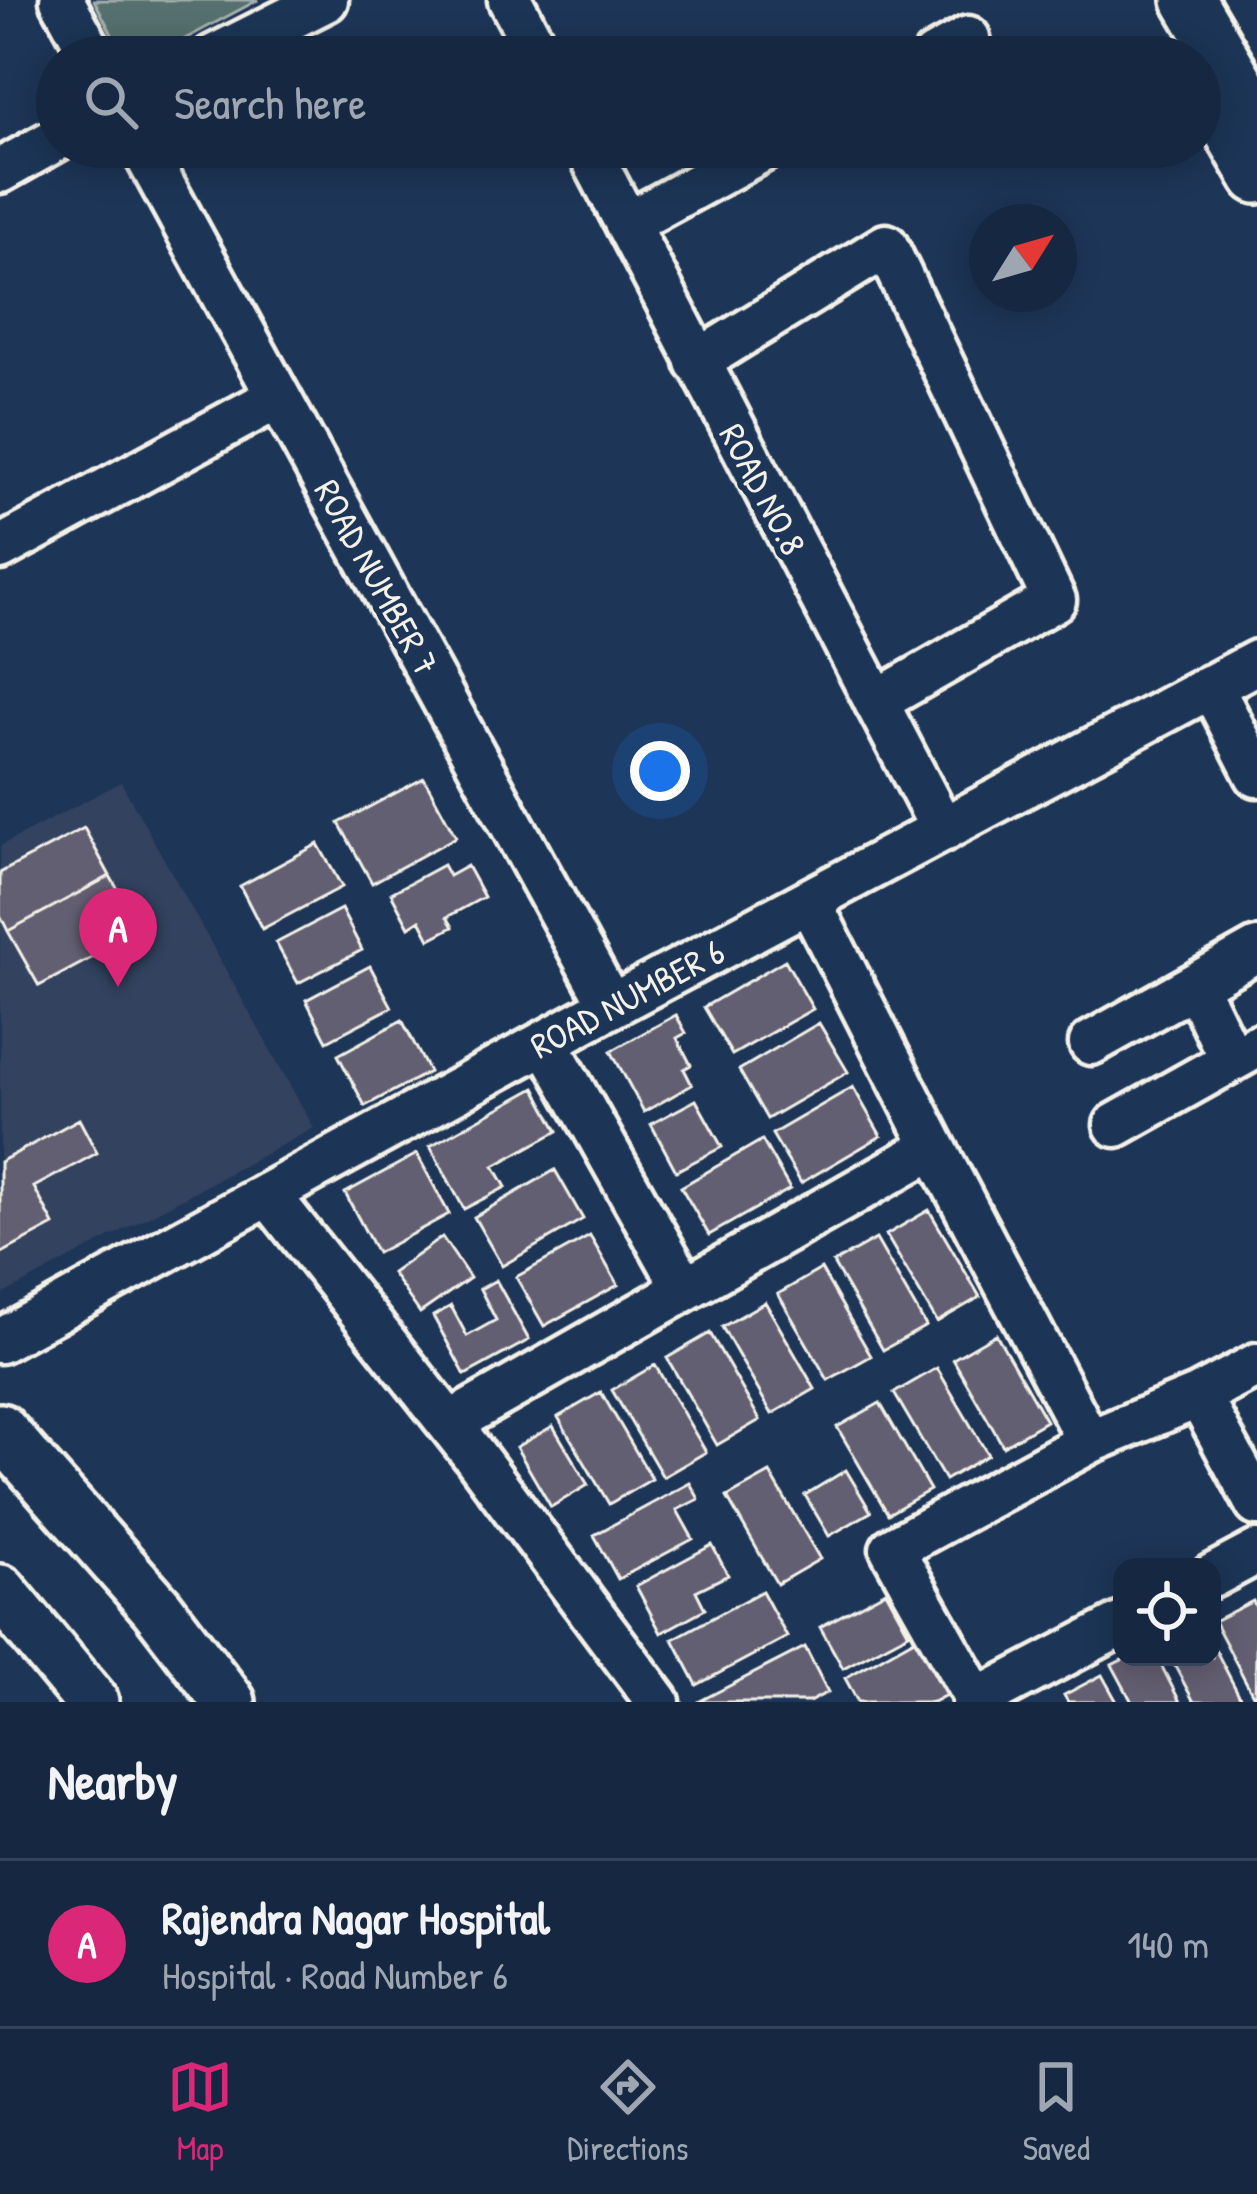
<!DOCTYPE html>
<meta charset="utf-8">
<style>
:root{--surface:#162841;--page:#1f3048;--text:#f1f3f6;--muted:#9ea6b1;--line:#35445a;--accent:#db2777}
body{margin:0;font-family:"Patrick Hand",sans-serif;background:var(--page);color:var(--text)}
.controls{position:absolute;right:36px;bottom:36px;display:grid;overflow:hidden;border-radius:24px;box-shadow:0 6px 30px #0003}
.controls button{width:108px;height:108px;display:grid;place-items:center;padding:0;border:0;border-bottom:3px solid var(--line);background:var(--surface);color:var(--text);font:60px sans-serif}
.compass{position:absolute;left:969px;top:204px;width:108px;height:108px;border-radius:50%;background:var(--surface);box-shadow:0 6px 30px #0003;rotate:53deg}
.you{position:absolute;left:660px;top:771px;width:42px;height:42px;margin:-30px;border:9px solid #fff;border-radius:50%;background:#1a73e8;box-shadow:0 0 0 18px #1a73e833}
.badge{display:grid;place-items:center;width:78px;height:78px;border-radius:50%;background:var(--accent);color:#fff;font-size:39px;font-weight:700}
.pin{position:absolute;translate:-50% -99px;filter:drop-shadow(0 3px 6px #0008)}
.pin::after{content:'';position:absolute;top:63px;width:42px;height:36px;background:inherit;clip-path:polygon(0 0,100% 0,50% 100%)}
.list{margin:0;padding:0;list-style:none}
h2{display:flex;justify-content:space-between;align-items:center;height:156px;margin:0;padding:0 48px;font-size:51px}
h2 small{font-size:39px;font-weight:400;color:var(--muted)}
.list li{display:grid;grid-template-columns:78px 1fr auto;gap:36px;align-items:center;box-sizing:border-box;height:168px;padding:0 48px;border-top:3px solid var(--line)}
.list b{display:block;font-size:45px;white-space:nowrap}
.list p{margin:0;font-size:39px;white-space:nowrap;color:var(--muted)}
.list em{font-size:39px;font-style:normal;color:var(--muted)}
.icon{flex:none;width:66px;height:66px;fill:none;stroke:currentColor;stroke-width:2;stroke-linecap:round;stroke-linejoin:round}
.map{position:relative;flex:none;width:1257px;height:1702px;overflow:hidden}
.search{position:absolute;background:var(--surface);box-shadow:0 6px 30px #0003;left:36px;right:36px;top:36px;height:132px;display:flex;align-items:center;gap:30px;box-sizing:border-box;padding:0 42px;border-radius:66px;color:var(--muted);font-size:45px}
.sheet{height:324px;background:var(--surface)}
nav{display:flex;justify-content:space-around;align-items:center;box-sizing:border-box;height:168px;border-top:3px solid var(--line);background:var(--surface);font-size:33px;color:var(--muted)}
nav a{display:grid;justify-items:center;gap:6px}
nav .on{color:var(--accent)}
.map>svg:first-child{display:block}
.built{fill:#32425f}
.green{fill:#55706e;stroke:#a4b0ab;stroke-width:3}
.building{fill:#645f72;stroke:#f4f1e8;stroke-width:3}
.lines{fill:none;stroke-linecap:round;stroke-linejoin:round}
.minor-casing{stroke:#f4f1e8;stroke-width:51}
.major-casing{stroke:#f4f1e8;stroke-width:60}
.minor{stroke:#1d3557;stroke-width:42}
.major{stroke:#1d3557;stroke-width:51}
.labels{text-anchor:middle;stroke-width:12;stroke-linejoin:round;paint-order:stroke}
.street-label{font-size:36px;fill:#f4f1e8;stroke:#1d3557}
</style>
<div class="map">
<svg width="1257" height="1702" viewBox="0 0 1257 1702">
<rect width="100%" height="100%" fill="#1d3557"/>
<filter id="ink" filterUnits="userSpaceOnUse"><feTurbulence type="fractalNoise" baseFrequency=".00833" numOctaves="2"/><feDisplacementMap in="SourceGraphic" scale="24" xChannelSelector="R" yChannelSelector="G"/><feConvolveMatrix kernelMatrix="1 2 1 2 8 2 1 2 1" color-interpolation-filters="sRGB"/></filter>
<g filter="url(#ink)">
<!-- built -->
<path class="built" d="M121,782L314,1128L0,1296V846Z"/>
<!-- green -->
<path class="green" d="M94,0H258L151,57H124Z"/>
<!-- building -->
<path class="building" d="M424,778L456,837L372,883L339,823Z
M84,828L110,876L8,931L0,915V873Z
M318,844L342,887L262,929L240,886Z
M443,865L449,876L467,866L484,897L447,917L453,927L430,939L420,920L409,927L391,893Z
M110,876L124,900L110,909L127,939L39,986L8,931Z
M341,909L362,950L298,983L276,943Z
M785,960L813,1009L732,1055L704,1007Z
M370,966L392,1007L327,1041L306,1000Z
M676,1015L686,1033L677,1038L691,1065L684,1069L692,1085L644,1112L611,1051Z
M402,1020L429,1072L365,1106L338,1055Z
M819,1023L848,1072L767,1119L739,1070Z
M853,1087L881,1136L801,1183L772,1134Z
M535,1088L558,1131L494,1166L506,1187L464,1209L430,1146Z
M696,1100L722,1147L676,1171L651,1124Z
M79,1119L97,1153L34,1187L54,1225L0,1254V1162Z
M762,1140L790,1189L709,1235L681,1187Z
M417,1154L449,1214L377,1253L345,1193Z
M555,1170L583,1219L502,1266L474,1217Z
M929,1210L980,1297L937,1322L886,1235Z
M590,1236L618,1285L544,1326L516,1277Z
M442,1237L470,1278L420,1313L392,1273Z
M876,1239L926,1326L883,1350L833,1263Z
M821,1269L871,1356L828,1380L778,1294Z
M496,1280L529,1340L465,1375L433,1316L451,1306L467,1336L496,1320L480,1289Z
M765,1302L815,1389L772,1414L722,1327Z
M710,1333L760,1420L717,1445L667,1358Z
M996,1334L1046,1421L1003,1446L953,1359Z
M655,1365L706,1452L663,1477L612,1390Z
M937,1368L988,1455L945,1480L894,1393Z
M601,1392L652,1479L609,1504L558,1417Z
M880,1403L930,1490L888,1514L837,1427Z
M553,1426L588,1485L551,1507L516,1447Z
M846,1470L871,1512L829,1536L805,1495Z
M770,1473L820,1559L777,1584L727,1497Z
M690,1483L699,1499L677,1510L693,1539L618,1579L594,1535Z
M712,1545L728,1575L696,1591L705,1609L661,1633L636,1586Z
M762,1591L787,1637L697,1685L673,1639Z
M886,1591L909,1633L843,1668L820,1627Z
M1253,1601L1257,1610L1255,1699L1214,1621Z
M932,1629L942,1647L927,1656L948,1694L933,1702H858L845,1678Z
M1212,1643L1241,1699L1235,1702H1194L1170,1657H1212Z
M805,1647L828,1692L809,1702H698Z
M1128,1657H1157L1180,1702H1132L1112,1665Z
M1102,1675L1117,1702H1068L1064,1695Z"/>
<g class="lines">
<!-- minor casing -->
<g class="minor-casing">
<path id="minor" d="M62,0L93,57
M510,0L540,57
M213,57L326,0
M934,57L968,38
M142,147L611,1006
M587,147L943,830
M0,171L57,139
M627,224L768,147
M697,362L886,246L1054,600L876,702
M0,548L278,397
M1211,686L1257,775
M1195,985L1231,1059
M546,1042L685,1289
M1091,1043L1257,950
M1116,1125L1257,1046
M934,1147L1089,1442
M268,1194L474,1455L658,1702
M0,1341L611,1006L1257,662
M1199,1396L1257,1365
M450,1423L934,1147L809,901
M1212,1576L1257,1552
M977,1701L892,1549L1089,1442L1199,1396L1257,1504
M974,1702L1122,1624"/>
</g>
<!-- major casing -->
<g class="major-casing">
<path id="major" d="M1189,0L1257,116
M1206,89L1257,177
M0,1430L157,1608L229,1702
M0,1591L92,1702"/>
</g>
<!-- minor -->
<use href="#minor" class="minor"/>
<!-- major -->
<use href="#major" class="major"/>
</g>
</g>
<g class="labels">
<!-- street labels -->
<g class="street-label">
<text transform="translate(763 489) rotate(62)" y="13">ROAD NO.8</text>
<text transform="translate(377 577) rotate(61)" y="13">ROAD NUMBER 7</text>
<text transform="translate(627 998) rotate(-28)" y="13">ROAD NUMBER 6</text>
</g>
</g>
</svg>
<div class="controls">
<button><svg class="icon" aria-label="locate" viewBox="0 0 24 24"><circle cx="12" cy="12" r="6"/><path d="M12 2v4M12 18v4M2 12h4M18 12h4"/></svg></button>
</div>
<svg class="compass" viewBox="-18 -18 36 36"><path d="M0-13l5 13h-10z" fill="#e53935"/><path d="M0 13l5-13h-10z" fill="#9ea6b1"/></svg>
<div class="you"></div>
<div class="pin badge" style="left:118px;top:987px">A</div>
<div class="search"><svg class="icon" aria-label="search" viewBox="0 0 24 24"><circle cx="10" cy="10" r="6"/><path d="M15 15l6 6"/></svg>Search here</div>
</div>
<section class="sheet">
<h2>Nearby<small></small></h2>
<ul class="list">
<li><span class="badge">A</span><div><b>Rajendra Nagar Hospital</b><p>Hospital · Road Number 6</p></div><em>140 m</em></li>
</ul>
</section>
<nav>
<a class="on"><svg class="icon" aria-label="map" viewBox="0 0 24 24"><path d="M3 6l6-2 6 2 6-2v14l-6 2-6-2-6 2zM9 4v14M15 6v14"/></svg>Map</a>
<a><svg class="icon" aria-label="directions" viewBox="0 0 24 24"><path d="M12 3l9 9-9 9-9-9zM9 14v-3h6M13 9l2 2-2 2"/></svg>Directions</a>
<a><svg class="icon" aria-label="saved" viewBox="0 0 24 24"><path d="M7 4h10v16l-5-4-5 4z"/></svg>Saved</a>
</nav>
